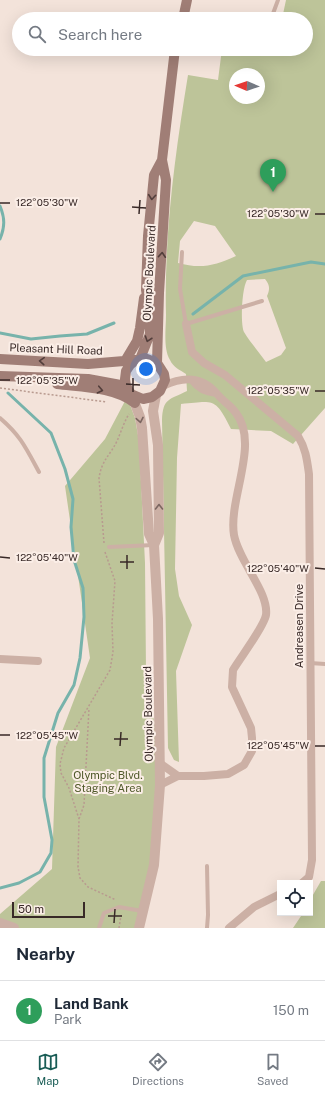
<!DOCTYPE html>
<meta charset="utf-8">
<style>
:root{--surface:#fff;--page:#f6f6f7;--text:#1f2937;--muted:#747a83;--line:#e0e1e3;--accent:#195c55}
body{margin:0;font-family:"Public Sans",sans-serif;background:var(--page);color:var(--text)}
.controls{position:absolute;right:12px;bottom:12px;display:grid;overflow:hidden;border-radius:0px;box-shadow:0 4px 16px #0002}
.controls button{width:36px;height:36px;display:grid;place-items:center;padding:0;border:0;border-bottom:1px solid var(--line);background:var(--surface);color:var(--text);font:20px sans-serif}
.compass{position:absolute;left:229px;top:68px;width:36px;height:36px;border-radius:50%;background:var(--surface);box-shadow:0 4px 16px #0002;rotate:272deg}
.scale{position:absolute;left:12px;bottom:10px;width:73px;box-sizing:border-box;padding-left:4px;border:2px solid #382927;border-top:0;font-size:11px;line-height:14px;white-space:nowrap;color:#382927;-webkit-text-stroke:3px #fbeee7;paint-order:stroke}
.you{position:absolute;left:146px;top:369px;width:14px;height:14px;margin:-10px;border:3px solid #fff;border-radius:50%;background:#1a73e8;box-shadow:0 0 0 6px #1a73e833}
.badge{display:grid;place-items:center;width:26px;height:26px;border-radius:50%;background:var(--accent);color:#fff;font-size:13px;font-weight:700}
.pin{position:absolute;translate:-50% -33px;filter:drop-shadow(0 1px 2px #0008)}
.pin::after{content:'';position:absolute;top:21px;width:14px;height:12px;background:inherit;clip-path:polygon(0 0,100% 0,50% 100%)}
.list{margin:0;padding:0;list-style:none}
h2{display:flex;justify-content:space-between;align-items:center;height:52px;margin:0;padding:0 16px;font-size:17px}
h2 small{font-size:13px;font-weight:400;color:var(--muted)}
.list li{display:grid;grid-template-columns:26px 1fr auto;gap:12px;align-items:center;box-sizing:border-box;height:60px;padding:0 16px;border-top:1px solid var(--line)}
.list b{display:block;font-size:15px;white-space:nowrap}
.list p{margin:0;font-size:13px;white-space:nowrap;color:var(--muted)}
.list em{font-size:13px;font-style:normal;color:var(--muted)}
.icon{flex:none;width:22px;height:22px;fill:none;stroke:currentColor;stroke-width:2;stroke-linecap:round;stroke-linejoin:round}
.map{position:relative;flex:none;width:325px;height:928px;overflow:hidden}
.search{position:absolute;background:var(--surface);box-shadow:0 4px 16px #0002;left:12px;right:12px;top:12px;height:44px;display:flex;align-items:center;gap:10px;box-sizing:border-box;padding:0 14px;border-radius:22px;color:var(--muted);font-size:15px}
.sheet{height:112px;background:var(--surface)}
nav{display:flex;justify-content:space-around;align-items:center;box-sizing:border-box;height:56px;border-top:1px solid var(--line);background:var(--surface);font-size:11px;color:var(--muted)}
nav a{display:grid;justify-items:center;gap:2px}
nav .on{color:var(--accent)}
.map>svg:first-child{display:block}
.green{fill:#bdc499;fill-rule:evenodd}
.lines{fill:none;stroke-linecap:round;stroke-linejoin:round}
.stream{stroke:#77b3ab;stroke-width:3}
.path{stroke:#b89a8f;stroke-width:1.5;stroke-dasharray:2 2;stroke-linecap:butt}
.service{stroke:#ccb0a5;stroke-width:4}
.minor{stroke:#ccb0a5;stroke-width:8}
.tertiary{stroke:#ccb0a5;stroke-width:10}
.secondary{stroke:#a07e76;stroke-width:10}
.oneway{stroke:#523e3b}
.oneway2{stroke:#7b6660}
.ticks{fill:none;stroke:#382927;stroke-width:1.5}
.labels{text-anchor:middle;stroke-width:4;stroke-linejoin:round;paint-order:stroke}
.street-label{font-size:11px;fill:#382927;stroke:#fbeee7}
.park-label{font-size:11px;fill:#4f5829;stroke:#fbeee7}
.ticks-label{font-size:10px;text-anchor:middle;fill:#382927;stroke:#fbeee7;stroke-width:4;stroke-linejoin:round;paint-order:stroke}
</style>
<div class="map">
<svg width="325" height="928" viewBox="0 0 325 928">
<rect width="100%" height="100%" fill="#f3e3da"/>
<!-- green -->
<path class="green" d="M286,0H325V408L293,444L271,431L231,429C215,397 214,401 181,404L177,458L175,569L179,596L192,625L176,671L179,762L174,760L168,748L162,420C163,398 169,400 187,391L186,374C180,370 173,367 170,360C163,348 166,329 166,315C164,235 175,154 188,75L218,80L222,49H306V19H282ZM235,74H259V98H235ZM194,221L215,226L236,256C215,266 200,269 178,263L180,241ZM265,279C270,285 270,289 267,296L286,348L281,355L266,362C259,352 250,342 244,332C240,323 242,288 247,280Z
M125,401L130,405L135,418L139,441L145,563L146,672L161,764L158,827L139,928H14L0,923V914L52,869L56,747L90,658L65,486L105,439Z
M321,881H325V928H293L303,913H310V900Z"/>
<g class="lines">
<!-- stream -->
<path class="stream" d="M0,206C5,218 5,227 0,239
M193,314L243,276L311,262L325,264
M0,333L31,339L60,336L87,334L114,323
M0,888L19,883L40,872L51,853L52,840L44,797V758L58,713L74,685L80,658L84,617L83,588L74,560L71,527L73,499L65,469L51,433L8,393"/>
<!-- path -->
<path class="path" d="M0,388L107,402
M104,543L99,478C102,459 110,456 117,441C121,432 124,422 129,414
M105,552L115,581L112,623L113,652L110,670L64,748L60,764L61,773L69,788L79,819L78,867L80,878L88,887L116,900
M79,819L84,805L89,708
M119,928L121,915"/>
<!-- service -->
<path class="service" d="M271,19L278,0
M182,252L180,289L186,324L262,301
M0,418C21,436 26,448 39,472
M109,547L154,545
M310,663L325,664
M207,866L208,915L207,928
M99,928L104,913L119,907L142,911"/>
<!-- minor -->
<path class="minor" d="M186,324L192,352L204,363L225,375L298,436C306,449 307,460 309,474L312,860L309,877L302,883
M193,381C198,388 207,392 216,393
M0,659L38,661
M161,764L178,776
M160,785L178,776H204L228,774L244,765L252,751V738L251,728L232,687L233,670C240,658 264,627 266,615C269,592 239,562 234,535C228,499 260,444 236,413C231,406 223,401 217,394C202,376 184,376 163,386
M229,928L254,907L280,894"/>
<!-- tertiary -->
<path class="tertiary" d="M132,396L140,417L142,428L149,534L154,545
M0,923L14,928
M139,928L154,865L160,785L158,619L154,545L159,533L158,445L153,411L156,395"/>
<!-- secondary -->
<path class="secondary" d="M183,19L187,0
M0,359L88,364L136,360
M140,359L150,334V313L146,290L148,236L154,175L162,160
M125,361L137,341L140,328L144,298
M157,363L144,358L136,360L130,365L126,371L125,379L126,386L131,394L143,399L152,397L160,391L165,380L164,374L157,363L159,293L166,180L162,160L175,49
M0,376L88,379L126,386
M57,384C82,387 115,387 135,403"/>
</g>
<!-- one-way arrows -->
<defs><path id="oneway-chevron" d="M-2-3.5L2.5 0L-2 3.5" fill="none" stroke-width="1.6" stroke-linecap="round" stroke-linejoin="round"/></defs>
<g class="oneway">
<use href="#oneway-chevron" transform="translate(152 197) rotate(95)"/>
<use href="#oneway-chevron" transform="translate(162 255) rotate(-86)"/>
<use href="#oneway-chevron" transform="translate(148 339) rotate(109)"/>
<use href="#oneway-chevron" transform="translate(42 361) rotate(-176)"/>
<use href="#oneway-chevron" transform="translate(100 390) rotate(12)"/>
</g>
<g class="oneway2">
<use href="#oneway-chevron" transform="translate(140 420) rotate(79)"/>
<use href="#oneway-chevron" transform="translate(159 507) rotate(-90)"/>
</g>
<!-- ticks -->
<path class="ticks" d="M0,203H10M132,207L146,208M139,214L140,200M315,214H325M0,380H10M126,384L140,385M315,391H325M133,392V378M0,557L10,558M120,562H134M315,568L325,569M127,569V555M0,735H10M114,739H128M120,746L121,732M315,746H325M108,916H122M114,923L115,909"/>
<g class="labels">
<!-- street labels -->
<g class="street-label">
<text transform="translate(149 273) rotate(-87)" y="4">Olympic Boulevard</text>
<text transform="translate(56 349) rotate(2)" y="4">Pleasant Hill Road</text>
<text transform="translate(299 626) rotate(-90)" y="4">Andreasen Drive</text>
<text transform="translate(148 714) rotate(-91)" y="4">Olympic Boulevard</text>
</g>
<!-- park labels -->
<g class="park-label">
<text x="108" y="779">Olympic Blvd.<tspan x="108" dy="13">Staging Area</tspan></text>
</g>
</g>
<g class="ticks-label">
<text x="47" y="206">122°05'30"W</text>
<text x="278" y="217">122°05'30"W</text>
<text x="47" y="384">122°05'35"W</text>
<text x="278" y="394">122°05'35"W</text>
<text x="47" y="561">122°05'40"W</text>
<text x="278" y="572">122°05'40"W</text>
<text x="47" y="739">122°05'45"W</text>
<text x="278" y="749">122°05'45"W</text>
</g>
</svg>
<div class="controls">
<button><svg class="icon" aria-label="locate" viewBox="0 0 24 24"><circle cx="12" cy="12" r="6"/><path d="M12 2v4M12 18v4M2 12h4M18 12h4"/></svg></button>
</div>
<svg class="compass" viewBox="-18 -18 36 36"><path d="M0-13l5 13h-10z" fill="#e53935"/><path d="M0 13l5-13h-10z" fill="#747a83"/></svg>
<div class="scale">50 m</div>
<div class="you"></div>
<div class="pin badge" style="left:273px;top:192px;background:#2e9e5b">1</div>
<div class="search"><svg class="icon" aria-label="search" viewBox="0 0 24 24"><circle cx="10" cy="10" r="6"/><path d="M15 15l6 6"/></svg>Search here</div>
</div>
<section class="sheet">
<h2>Nearby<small></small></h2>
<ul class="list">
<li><span class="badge" style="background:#2e9e5b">1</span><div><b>Land Bank</b><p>Park</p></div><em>150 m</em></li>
</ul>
</section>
<nav>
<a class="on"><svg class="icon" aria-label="map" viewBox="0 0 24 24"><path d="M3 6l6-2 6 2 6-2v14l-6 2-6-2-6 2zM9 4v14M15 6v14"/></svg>Map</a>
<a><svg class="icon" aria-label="directions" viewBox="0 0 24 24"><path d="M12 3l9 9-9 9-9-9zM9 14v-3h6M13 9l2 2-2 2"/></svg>Directions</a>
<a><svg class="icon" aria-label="saved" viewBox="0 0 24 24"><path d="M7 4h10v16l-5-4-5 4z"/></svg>Saved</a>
</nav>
